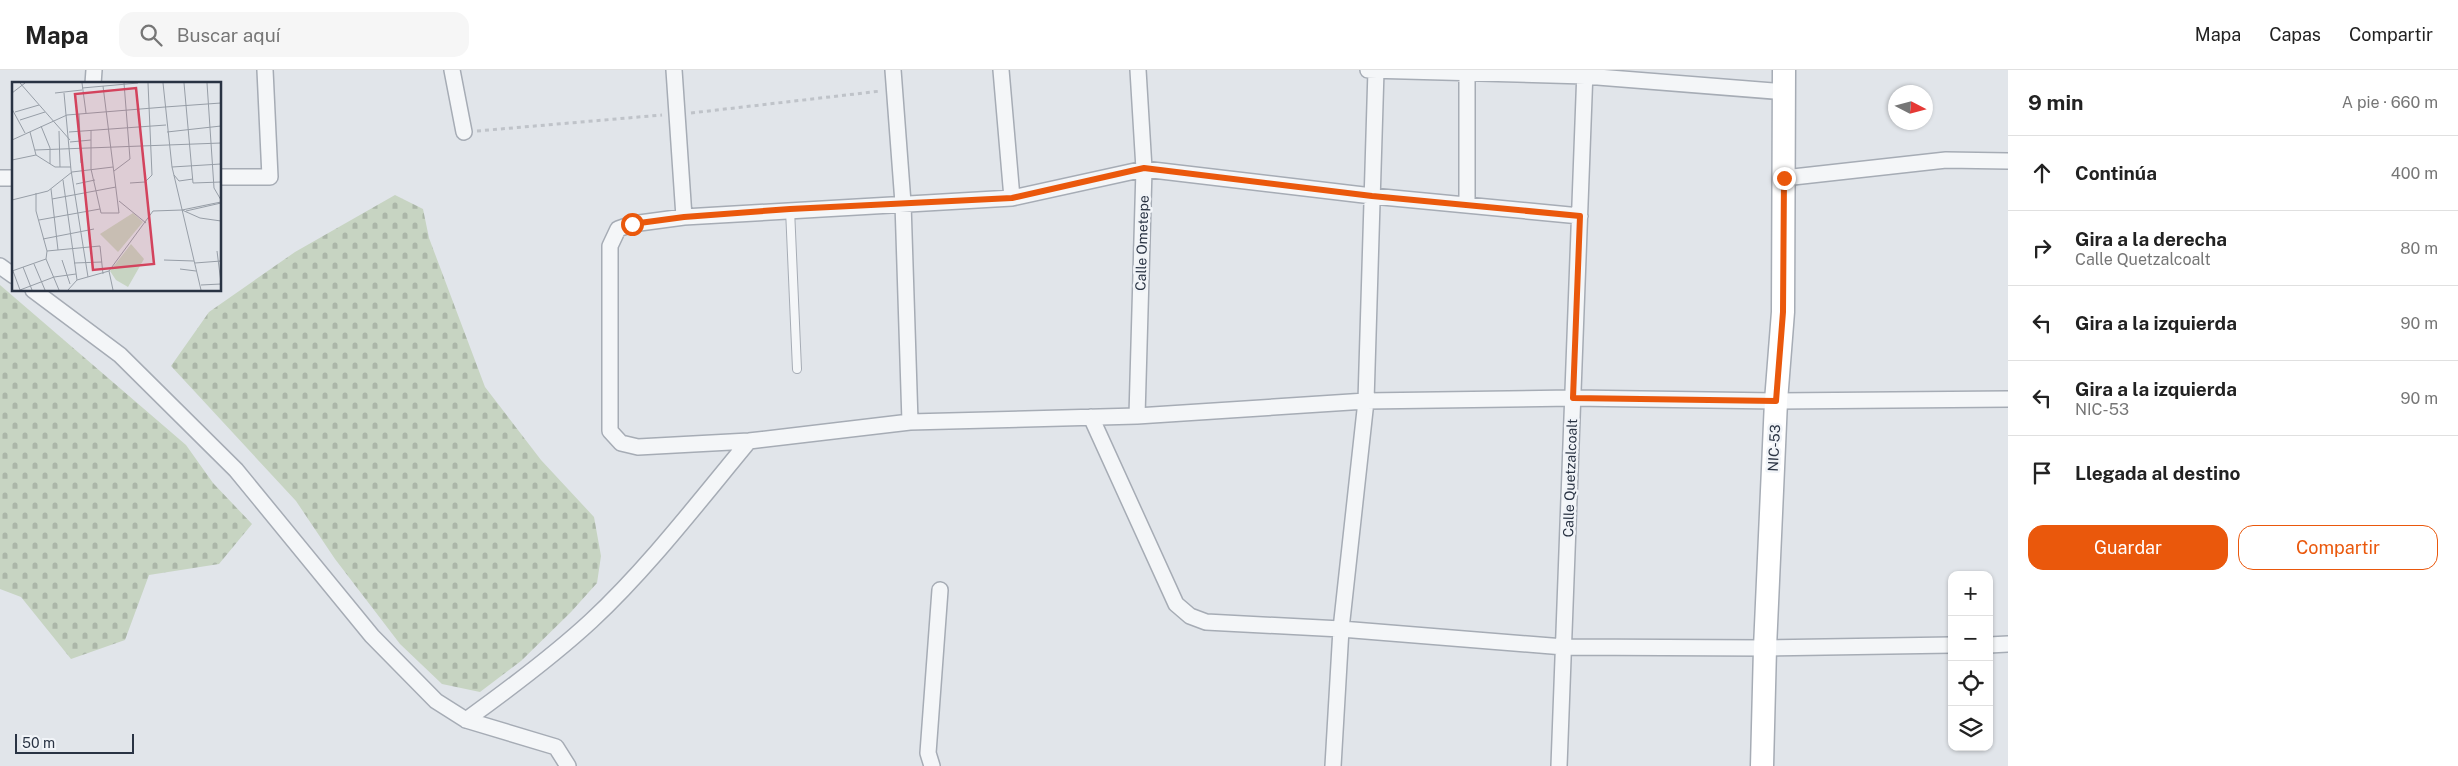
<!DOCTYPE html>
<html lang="es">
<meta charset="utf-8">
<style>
:root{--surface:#fff;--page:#f6f6f6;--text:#222;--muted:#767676;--line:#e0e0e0;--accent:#ea580c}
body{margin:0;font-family:"Public Sans",sans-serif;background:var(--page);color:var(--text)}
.controls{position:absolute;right:15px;bottom:15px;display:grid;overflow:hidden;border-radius:10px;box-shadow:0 1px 4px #0004}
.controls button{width:45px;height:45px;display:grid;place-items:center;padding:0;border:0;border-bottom:1px solid var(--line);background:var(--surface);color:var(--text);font:25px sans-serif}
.compass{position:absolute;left:1888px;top:15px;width:45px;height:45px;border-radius:50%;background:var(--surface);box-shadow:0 1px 4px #0004;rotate:96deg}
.scale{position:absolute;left:15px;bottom:12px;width:119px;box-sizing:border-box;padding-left:5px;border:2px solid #293343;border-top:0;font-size:14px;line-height:18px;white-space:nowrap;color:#293343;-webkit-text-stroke:4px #f1f4f8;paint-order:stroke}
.stop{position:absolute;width:15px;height:15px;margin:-11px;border:4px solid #ea580c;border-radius:50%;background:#fff}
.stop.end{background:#ea580c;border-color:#fff;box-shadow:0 1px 5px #0008}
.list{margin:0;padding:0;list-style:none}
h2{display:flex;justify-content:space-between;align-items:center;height:65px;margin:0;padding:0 20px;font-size:21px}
h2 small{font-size:16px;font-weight:400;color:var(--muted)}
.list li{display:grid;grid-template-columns:32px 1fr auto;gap:15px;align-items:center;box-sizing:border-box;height:75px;padding:0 20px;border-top:1px solid var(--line)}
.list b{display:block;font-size:19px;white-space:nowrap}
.list p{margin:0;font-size:16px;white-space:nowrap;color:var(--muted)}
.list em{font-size:16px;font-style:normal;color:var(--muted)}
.actions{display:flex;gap:10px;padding:15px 20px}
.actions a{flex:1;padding:11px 0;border:1px solid var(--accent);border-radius:15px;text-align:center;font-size:18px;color:var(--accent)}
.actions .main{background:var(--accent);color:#fff}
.icon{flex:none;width:28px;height:28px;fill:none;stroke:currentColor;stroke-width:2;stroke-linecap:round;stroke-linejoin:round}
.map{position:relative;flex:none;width:2008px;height:696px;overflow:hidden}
header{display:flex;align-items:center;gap:30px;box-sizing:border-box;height:70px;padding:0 25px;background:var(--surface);border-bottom:1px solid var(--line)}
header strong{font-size:24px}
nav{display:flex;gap:28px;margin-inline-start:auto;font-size:18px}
.search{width:350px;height:45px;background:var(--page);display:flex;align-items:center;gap:12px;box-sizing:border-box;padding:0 18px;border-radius:15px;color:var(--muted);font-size:19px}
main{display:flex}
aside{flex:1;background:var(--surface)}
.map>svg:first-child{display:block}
.cemetery{fill:url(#cemetery-stones)}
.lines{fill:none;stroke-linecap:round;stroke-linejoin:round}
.lane-casing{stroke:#a6acb5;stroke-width:10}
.street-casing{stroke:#a6acb5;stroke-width:18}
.secondary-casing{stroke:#a6acb5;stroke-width:25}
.path{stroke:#bfc3c9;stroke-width:3;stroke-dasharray:4 4;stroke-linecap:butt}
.lane{stroke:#f4f6f8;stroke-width:8}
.street{stroke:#f4f6f8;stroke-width:15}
.secondary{stroke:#fff;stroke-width:22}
.route{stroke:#ea580c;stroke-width:6}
.labels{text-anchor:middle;stroke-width:5;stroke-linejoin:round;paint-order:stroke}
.street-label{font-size:14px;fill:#293343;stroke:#f1f4f8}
.inset-road{fill:none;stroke:#979ea7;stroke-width:1}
.view{fill:#d3435d;fill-opacity:0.15;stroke:#d3435d;stroke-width:2.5}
.inset-edge{fill:none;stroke:#293343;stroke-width:2.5}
</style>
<header>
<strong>Mapa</strong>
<div class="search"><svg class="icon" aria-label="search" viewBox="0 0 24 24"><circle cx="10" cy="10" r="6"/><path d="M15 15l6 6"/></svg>Buscar aquí</div>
<nav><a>Mapa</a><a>Capas</a><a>Compartir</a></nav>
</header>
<main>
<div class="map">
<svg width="2008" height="696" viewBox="0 0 2008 696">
<defs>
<pattern id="cemetery-stones" width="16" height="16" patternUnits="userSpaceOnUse" patternTransform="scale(1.25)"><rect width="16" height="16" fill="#c7d4c2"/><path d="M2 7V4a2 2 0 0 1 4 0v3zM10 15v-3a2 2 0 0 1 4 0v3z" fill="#abb6a8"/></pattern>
</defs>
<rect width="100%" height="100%" fill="#e1e5ea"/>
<!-- cemetery -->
<path class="cemetery" d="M395,125L423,139L429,168L485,317L541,390L594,447L601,486L597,513L571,542L521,591L480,622L442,614L400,574L335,489L296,431L171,296L209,242L295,182Z
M0,215L186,375L213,413L252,454L219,494L149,505L125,570L71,589L21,527L0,519Z"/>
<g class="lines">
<!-- lane casing -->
<g class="lane-casing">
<path id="lane" d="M790,139L797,299"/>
</g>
<!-- street casing -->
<g class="street-casing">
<path id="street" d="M452,0L464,62
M674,0L684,147
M893,0L903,133L910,352
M1001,0L1012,128
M1368,0L1585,6L1785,22
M93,14L94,0
M220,107H270L265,0
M0,108H14
M1784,108L1946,90L2008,91
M1467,135V0
M1580,146L1372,126L1144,99L1012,128L684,147L632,154L618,159L610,176V361L621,373L638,377L749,371L910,352L1137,346L1366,331L1573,328L1776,331L2008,329
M0,196L14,206
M33,220L120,285L236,400L372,566L436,631L466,650L556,677L568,696
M1137,346L1144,99L1138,0
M1091,347L1176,534L1190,546L1206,552L1341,559L1564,577L1765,578L1952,575
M1989,575L2008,574
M466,650C509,619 552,587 591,551C648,498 700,430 749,371
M932,696L928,683L940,520
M1333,696L1341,559L1366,331L1376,0
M1559,696L1585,0"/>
</g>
<!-- secondary casing -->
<g class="secondary-casing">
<path id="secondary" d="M1762,696L1765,578L1776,331L1783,242L1784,0"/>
</g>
<!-- path -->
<path class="path" d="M691,43L881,21
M477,61L662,45"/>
<!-- lane -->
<use href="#lane" class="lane"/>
<!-- street -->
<use href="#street" class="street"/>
<!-- secondary -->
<use href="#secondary" class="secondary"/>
</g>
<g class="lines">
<!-- route -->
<path class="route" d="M632,154L684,147L790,139L1012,128L1144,98L1372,126L1580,146L1573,328L1776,331L1783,242L1784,108"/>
</g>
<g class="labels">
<!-- street labels -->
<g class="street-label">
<text transform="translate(1142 173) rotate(-88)" y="5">Calle Ometepe</text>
<text transform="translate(1774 378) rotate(-87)" y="5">NIC-53</text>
<text transform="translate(1570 408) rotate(-88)" y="5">Calle Quetzalcoalt</text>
</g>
</g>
<!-- overview -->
<g transform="translate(12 12)">
<rect width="209" height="209" fill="#e1e5ea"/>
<path d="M121,131L131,140L106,170L88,152ZM119,162L132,177L116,205L104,198L98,189Z" fill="#c7d4c2"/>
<path class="inset-road" d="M8,1L58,58M70,1L74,31M151,1L160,85L189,208M172,1L181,101L209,100M195,1L202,106L209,118M70,6L126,1M0,11L13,1M43,11L70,8M52,11L59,88L76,195M153,25L209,21M0,27L13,51M3,30L27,23M67,32L69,81M8,38L33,30M29,44L38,66V82M79,48V87L89,131H107L91,4M47,49L48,85M57,50L154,43M155,50L209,44M0,58L55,33L153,25M58,60L79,58M23,68L209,61M24,73L43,85H59M0,78L24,73L18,50M160,85L209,82M102,89L118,77L112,1M162,93L167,99L181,97M51,98L65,198M118,101L133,100L140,93L136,1M64,102L83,98M39,107L46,168M24,111V129L35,169L34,177L47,208M40,117L104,105M0,118L36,109L60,90L101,85M107,119L134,141M170,128L209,120M174,129L209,121M27,138L88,127M31,157L82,147M35,169L88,164L91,192M205,169L209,201M50,178L58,202M152,178L182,179M62,181L90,180M183,181L209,179M22,182L33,208M11,185L20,208M168,187L184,189M0,189L34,177M1,189L8,208M97,189L101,208M189,203L209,202M8,208L42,195L64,192M56,208L65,198L97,189L141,129L170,128L188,136L209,139"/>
<path class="view" d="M124,6L142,182L81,188L63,12Z"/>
<rect width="209" height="209" class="inset-edge"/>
</g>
</svg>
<div class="controls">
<button>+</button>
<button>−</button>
<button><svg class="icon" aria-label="locate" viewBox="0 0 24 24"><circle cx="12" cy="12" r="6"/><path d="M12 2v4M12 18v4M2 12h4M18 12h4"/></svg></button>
<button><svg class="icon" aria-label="layers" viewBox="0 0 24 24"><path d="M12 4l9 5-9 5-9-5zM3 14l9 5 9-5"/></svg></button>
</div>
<svg class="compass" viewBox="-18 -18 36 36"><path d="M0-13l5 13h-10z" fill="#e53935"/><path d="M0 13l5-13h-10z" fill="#767676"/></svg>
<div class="scale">50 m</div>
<div class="stop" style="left:632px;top:154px"></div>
<div class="stop end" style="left:1784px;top:108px"></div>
</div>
<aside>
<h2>9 min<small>A pie · 660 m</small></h2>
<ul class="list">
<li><svg class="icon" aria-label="ahead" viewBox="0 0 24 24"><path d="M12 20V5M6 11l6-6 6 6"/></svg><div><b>Continúa</b></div><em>400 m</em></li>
<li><svg class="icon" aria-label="right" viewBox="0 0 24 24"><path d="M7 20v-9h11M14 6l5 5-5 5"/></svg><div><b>Gira a la derecha</b><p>Calle Quetzalcoalt</p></div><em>80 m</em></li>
<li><svg class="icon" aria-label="left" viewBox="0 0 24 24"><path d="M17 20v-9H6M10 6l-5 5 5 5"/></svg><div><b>Gira a la izquierda</b></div><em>90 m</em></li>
<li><svg class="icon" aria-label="left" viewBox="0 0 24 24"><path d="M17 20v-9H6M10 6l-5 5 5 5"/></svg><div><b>Gira a la izquierda</b><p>NIC-53</p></div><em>90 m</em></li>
<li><svg class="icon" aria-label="arrive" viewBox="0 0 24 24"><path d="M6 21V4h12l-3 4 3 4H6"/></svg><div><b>Llegada al destino</b></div></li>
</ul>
<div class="actions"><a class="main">Guardar</a><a>Compartir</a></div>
</aside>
</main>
